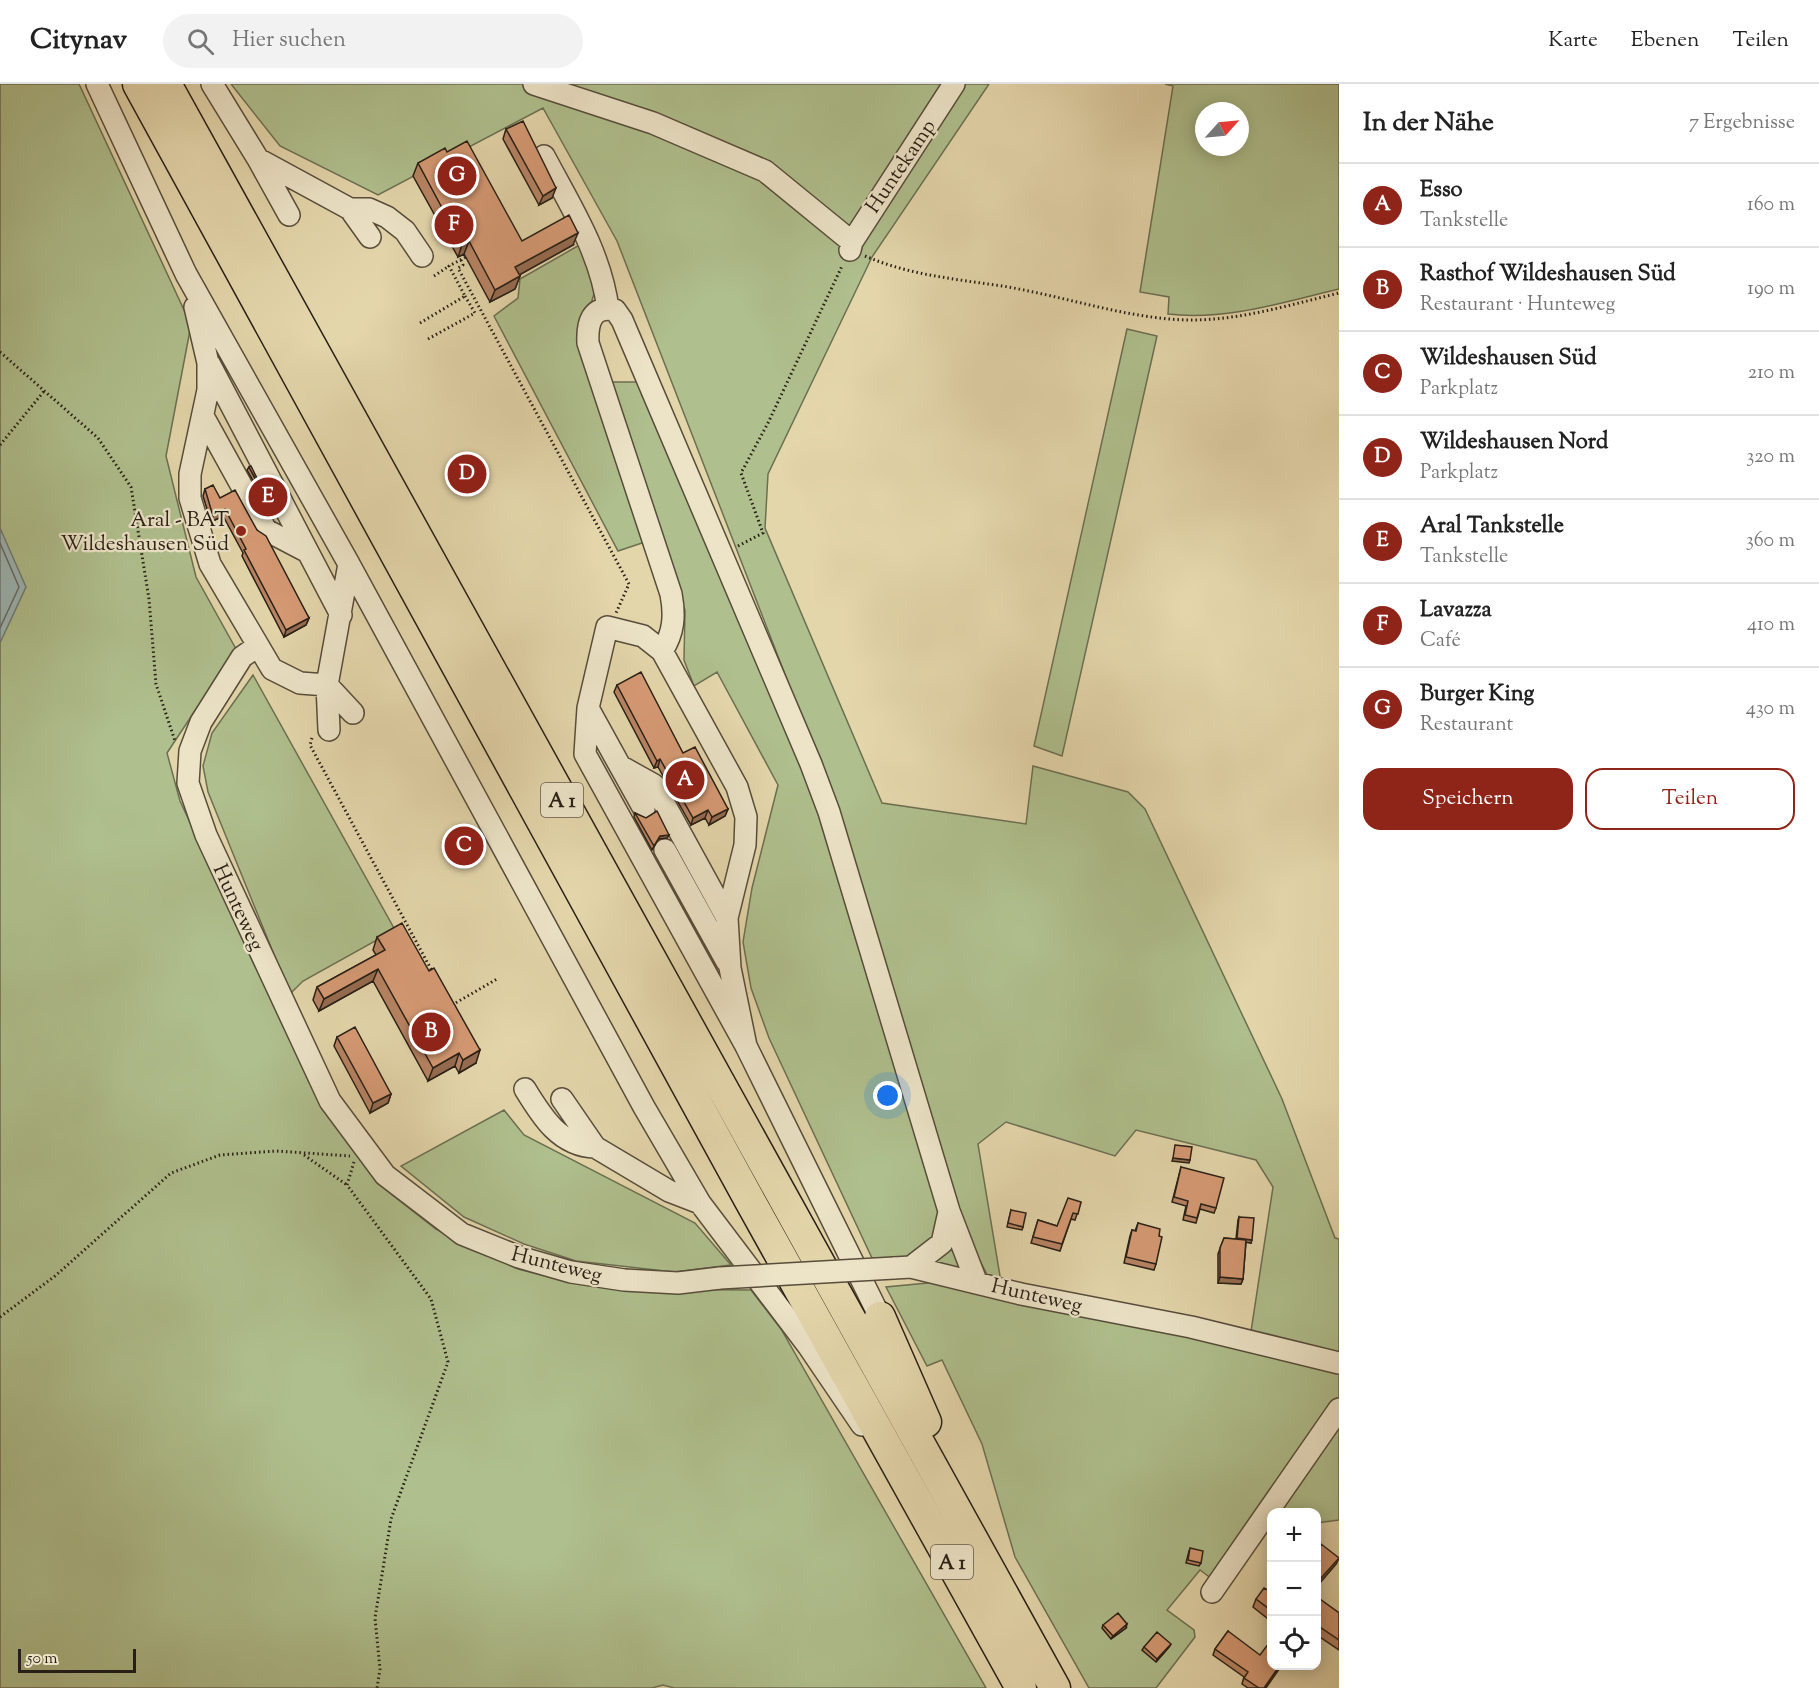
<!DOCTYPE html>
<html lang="de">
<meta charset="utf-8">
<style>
:root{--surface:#fff;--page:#f2f2f2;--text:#222;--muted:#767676;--line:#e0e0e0;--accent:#8f2418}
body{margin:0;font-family:"Sorts Mill Goudy",serif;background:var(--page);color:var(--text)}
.controls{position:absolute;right:18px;bottom:18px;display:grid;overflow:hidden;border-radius:12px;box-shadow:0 3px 15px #0003}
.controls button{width:54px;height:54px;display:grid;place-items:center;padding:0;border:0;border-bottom:2px solid var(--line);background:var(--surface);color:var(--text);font:30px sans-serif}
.compass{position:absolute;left:1195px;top:18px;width:54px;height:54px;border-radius:50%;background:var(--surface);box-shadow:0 3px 15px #0003;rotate:63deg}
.scale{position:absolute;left:18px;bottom:15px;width:118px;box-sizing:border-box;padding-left:6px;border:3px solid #281f16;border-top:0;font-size:16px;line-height:21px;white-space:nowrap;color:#281f16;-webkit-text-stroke:4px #ede4c8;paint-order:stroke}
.you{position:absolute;left:888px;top:1012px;width:21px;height:21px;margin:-15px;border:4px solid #fff;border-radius:50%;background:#1a73e8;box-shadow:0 0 0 9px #1a73e833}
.badge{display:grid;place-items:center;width:39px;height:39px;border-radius:50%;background:var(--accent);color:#fff;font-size:20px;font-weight:700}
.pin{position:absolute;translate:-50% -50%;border:3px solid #fff;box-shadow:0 2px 6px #0006}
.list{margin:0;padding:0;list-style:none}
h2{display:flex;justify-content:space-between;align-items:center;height:78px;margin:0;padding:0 24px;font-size:26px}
h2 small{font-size:20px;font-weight:400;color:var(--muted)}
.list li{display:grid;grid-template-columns:39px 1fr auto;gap:18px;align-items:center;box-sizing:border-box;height:84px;padding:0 24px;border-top:2px solid var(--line)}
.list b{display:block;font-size:22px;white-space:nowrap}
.list p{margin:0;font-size:20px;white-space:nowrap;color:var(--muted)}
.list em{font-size:20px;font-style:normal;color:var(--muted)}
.actions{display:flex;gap:12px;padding:18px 24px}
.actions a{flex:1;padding:14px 0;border:2px solid var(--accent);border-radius:18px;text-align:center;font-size:21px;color:var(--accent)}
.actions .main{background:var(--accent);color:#fff}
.icon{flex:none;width:33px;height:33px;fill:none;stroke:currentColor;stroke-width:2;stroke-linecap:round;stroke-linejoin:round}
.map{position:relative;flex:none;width:1339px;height:1604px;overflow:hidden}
header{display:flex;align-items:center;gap:36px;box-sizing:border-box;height:84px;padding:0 30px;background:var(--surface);border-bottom:2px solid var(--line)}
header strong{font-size:28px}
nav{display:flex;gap:33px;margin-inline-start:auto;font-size:21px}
.search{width:420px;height:54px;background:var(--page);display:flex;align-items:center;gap:15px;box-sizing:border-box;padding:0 21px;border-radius:33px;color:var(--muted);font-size:22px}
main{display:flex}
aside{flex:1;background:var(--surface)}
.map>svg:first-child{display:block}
.green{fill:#afbf8d;stroke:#6c6f52;stroke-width:1.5;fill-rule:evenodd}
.water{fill:#9cb6b6;stroke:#6e7a76;stroke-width:1.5}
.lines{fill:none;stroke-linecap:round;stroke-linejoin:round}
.shore{stroke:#626a66;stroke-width:1.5}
.minor-casing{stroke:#574d3b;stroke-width:24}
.highway-casing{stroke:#281f16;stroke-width:33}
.path{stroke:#281f16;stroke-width:3;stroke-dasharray:1.5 3;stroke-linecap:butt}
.minor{stroke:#ede4c8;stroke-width:21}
.highway{stroke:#e4d6ab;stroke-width:30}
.minor-bridge-casing{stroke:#574d3b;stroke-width:24;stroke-linecap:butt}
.minor-bridge{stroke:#ede4c8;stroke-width:21}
.wall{fill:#b88464;stroke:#281f16;stroke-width:1.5}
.shaded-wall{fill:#966c51;stroke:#281f16;stroke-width:1.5}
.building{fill:#d69a74;stroke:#281f16;stroke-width:1.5}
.poi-dot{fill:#8f2418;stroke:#ede4c8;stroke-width:2}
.labels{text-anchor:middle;stroke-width:4.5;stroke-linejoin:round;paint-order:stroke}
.shield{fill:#ede4c8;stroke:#635a4b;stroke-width:1.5}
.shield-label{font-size:20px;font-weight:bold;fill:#281f16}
.street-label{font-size:21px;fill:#281f16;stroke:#ede4c8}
.poi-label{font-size:21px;fill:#281f16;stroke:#ede4c8;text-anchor:end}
</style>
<header>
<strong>Citynav</strong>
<div class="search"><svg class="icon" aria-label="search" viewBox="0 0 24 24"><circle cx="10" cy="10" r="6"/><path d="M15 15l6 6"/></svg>Hier suchen</div>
<nav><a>Karte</a><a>Ebenen</a><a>Teilen</a></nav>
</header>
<main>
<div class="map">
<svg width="1339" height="1604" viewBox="0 0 1339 1604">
<rect width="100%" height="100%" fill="#e4d6ab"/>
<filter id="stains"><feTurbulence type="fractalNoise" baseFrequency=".00333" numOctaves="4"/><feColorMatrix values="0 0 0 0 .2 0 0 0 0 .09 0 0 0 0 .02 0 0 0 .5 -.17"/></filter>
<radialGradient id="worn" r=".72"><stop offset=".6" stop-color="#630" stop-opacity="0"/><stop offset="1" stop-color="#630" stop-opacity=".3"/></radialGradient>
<!-- green -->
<path class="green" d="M0,0H79L191,241L166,372L196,493L236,565L167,669L180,717L322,1021L377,1099L436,1145L518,1185L569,1198L625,1205L751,1206L781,1245L986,1604H674L663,1601L652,1604H0Z
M231,0H989L872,173L768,390L765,444L882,719L1026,740L1033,682L1128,708L1145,725L1282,1015L1335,1154L1339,1155V1275L1250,1254L1273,1103L1256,1076L1136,1046L1115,1072L1006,1038L978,1060L1001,1198H991L967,1152L838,727L617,157L543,24L378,111L280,62Z
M1165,0H1339V205C1284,218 1225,237 1168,230L1169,213L1140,208L1173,2ZM1204,27H1240V63H1204Z
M583,159L595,207L583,244L645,458L618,467L494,232L518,214L520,195Z
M1127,245L1157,252L1062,672L1034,662Z
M610,298H639L801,680L821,733L941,1119L939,1147L928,1162L904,1177L872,1174L769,954L751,904L743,858L752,804L778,701L717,588L694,602L684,576L685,526Z
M253,591L395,846L303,897L290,910L208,708L203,682L212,649Z
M504,1026L524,1051L695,1139L731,1181L674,1188L576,1177L524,1160L464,1133L401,1082Z
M951,1153L967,1186L928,1177Z
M949,1197L1339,1283V1319L1212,1495L1200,1486L1167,1526L1194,1546L1195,1553L1156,1604H1089L1015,1473L982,1360L942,1276L927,1282L886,1203Z
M1339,1333V1436L1317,1439L1316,1428H1272Z"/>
<!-- water -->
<path class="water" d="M0,444L26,503L0,559Z"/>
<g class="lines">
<!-- shore -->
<path class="shore" d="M0,459L19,503L0,544"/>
<!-- minor casing -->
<g class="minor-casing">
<path id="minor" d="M97,0L186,190L349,480L327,601L329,646
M212,0L258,75L350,125H369L387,133L405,147L422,172
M534,0L653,39L765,87L852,158
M544,72C570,121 601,169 608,225
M258,75L289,131
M350,125L370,153
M850,166L852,158L954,0
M195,223L208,279V306L190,390V414L210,480L272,585L300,599L327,601L353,629
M209,279L308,468
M203,332L266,446L308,468L341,531
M349,480L644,1023L700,1119L809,1263L862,1341
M256,563L242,573L201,638L190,667L188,699L206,751L330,1017L385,1091L462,1150L519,1173L571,1188L624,1196L678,1199L720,1194
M662,567C674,549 675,531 671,510L588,259C587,240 591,221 615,226L622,236L811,680L829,728L949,1127L976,1197
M588,624L585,670L746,962L880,1233
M620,682L644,725
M665,766L727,878
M727,834L745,761L746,733L737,703L662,567L643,552L607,543L588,624L620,682L654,701L727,834L730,884L746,962
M525,1005C542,1033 560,1062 595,1063
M562,1015L595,1063L669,1107L700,1119
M911,1183L942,1159L949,1128
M894,1184L911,1183L1021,1210L1191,1243L1339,1279
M1212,1508L1339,1325"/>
</g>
<!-- highway casing -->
<g class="highway-casing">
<path id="highway" d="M138,0L749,1115L1021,1604
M166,0L1055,1604
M880,1233L926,1338"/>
</g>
<!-- path -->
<path class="path" d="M865,172C909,191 955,195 1002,202C1064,212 1124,234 1186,236C1238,237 1289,221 1339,209
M461,176L463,181L458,184L629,500L616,529
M434,192L449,182
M420,239L465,212L449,182L466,173
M428,255L475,229L465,212
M0,268L98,354L131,403L149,515L156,600L175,657
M0,361L45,306
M738,462L763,449L741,389L768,339L842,182
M312,654L310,661L432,887
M452,921L497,895
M304,1071L347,1101
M354,1078L347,1101L431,1215L448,1278L391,1435L375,1534L380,1585L377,1604
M0,1233L55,1192L171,1089L220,1071L276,1067L350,1072"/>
<!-- minor -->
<use href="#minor" class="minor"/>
<!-- highway -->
<use href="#highway" class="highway"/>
<!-- minor-bridge casing -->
<g class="minor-bridge-casing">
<path id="minor-bridge" d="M720,1194L894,1184"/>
</g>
<!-- minor-bridge -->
<use href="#minor-bridge" class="minor-bridge"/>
</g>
<!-- wall -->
<path class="wall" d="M506,45L552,114L539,121L503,55Z
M447,68L522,157L573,161L519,191L520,192L515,205L490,218L464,170L458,173L413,92L418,79Z
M249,383L273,427L272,430L247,386Z
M205,405L220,414L257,446L309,534L306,541L284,553L242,472L243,469L223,432L211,438L203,412Z
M617,601L683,669L728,725L725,732L709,741L705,734L691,741L658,683L654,684L614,608Z
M635,729L669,751L667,754L658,755L652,766L634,733Z
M377,853L476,979L459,989L455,982L428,997L373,897L319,927L313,916L317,903L376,871L373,866Z
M337,953L391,1010L388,1019L370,1029L334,962Z
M1181,1083L1216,1124L1214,1129L1200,1125L1196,1139L1183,1136L1186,1122L1172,1118Z
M1081,1118L1075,1136L1071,1135L1060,1167L1031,1159L1038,1136L1057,1142Z
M1011,1126L1023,1143L1022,1146L1007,1143Z
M1239,1133L1251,1159L1246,1158L1243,1195L1241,1200L1218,1199V1170L1224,1154L1236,1155L1238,1136Z
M1138,1139L1159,1152L1156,1180L1154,1186L1124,1179L1130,1152L1132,1146L1135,1147Z
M1317,1465L1339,1474L1336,1480L1318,1501L1317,1499Z
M1189,1467L1201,1479L1199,1482L1186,1479Z
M1272,1508V1538L1253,1523L1256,1515Z
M1317,1513L1339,1529V1566L1317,1551Z
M1103,1541L1126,1544L1111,1555L1102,1544Z
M1228,1547L1266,1604H1248L1242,1600L1244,1593L1213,1571L1215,1565Z
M1144,1563H1169L1156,1578L1142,1566Z"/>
<!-- shaded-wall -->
<path class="shaded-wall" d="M556,104L552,114L539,121L543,112Z
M578,149L573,161L510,196L515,183Z
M469,157L464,170L458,173L462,161Z
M520,192L515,205L490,218L495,206Z
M225,425L223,432L211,438L213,432Z
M309,534L306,541L284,553L286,546Z
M660,675L658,683L654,684L657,677Z
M728,725L725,732L709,741L712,733Z
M708,726L705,734L691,741L693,734Z
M669,751L667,754L658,755L652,766L660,752Z
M378,885L373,897L319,927L324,915Z
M480,966L476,979L459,989L463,976Z
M459,969L455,982L428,997L433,984Z
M391,1010L388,1019L370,1029L373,1019Z
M1173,1074L1190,1076L1189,1079L1172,1077Z
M1237,1154L1252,1156L1251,1159L1236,1157Z
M1220,1193L1243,1195L1241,1200L1218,1199Z
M1339,1474L1336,1480L1318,1501L1321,1494Z
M1127,1540L1126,1544L1111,1555L1113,1552Z
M1171,1560L1169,1563L1156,1578L1157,1575Z
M1280,1581H1282L1266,1604H1264Z"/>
<!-- building -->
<path class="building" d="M523,37L556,104L543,112L506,45Z
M467,57L522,157L569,131L578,149L515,183L520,192L495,206L469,157L462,161L418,79L445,64L447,68Z
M251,382L273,427L249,383Z
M213,401L220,414L235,406L257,446L266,452L309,534L286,546L244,466L246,465L225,425L213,432L205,405Z
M641,588L683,669L695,663L728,725L712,733L708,726L693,734L660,675L657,677L617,601Z
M657,727L669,751L660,752L654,762L635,729L646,734Z
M402,839L429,887L434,884L480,966L463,976L459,969L433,984L378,885L324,915L317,903L385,866L377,853Z
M355,943L391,1010L373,1019L337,953Z
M1175,1061L1192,1063L1190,1076L1173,1074Z
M1181,1083L1224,1094L1216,1124L1201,1120L1197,1134L1185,1131L1188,1117L1174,1113Z
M1068,1114L1081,1118L1078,1130L1073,1129L1062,1160L1033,1153L1038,1136L1057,1142Z
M1011,1126L1026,1129L1023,1143L1008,1139Z
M1239,1133L1254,1134L1252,1156L1237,1154Z
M1138,1139L1160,1145L1159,1152L1162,1153L1156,1180L1126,1173L1132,1146L1136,1147Z
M1224,1154L1246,1156L1243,1195L1220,1193V1164Z
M1321,1460L1339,1474L1321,1494L1317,1491V1465Z
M1190,1464L1203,1467L1201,1479L1188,1476Z
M1264,1504L1272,1508V1527L1256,1515Z
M1317,1513L1339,1529V1556L1317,1541Z
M1118,1529L1127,1540L1113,1552L1103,1541Z
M1228,1547L1260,1571L1269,1559L1272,1561V1581H1280L1264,1604H1259L1244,1594L1248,1588L1215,1565Z
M1157,1548L1171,1560L1157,1575L1144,1563Z"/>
<!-- markers -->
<circle class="poi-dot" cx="241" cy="447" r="6"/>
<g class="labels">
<!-- shield labels -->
<g class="shield">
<rect x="541" y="699" width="42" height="34" rx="4.5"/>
<rect x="931" y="1461" width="42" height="34" rx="4.5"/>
</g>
<g class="shield-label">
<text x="562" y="723">A 1</text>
<text x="952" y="1485">A 1</text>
</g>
<!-- street labels -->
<g class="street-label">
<text transform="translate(900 82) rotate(-56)" y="7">Huntekamp</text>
<text transform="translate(239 823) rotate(65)" y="7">Hunteweg</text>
<text transform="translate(557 1180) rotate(14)" y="7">Hunteweg</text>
<text transform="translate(1037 1211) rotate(13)" y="7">Hunteweg</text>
</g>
<!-- poi labels -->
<g class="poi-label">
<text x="229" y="442">Aral - BAT<tspan x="229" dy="24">Wildeshausen Süd</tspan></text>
</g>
</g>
<rect width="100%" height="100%" filter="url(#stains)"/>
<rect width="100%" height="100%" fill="url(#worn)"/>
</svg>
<div class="controls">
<button>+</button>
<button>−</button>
<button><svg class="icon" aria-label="locate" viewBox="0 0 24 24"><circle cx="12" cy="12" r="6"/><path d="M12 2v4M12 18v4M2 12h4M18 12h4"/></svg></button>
</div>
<svg class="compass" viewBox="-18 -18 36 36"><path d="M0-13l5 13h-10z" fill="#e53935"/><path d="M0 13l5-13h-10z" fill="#767676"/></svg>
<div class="scale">50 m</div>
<div class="you"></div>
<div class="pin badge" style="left:685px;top:696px">A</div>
<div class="pin badge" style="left:431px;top:948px">B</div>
<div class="pin badge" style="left:464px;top:762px">C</div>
<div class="pin badge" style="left:467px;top:390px">D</div>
<div class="pin badge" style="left:268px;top:413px">E</div>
<div class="pin badge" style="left:454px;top:141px">F</div>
<div class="pin badge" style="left:457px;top:92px">G</div>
</div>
<aside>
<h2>In der Nähe<small>7 Ergebnisse</small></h2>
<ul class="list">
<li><span class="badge">A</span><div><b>Esso</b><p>Tankstelle</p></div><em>160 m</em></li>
<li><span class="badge">B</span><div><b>Rasthof Wildeshausen Süd</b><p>Restaurant · Hunteweg</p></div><em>190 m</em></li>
<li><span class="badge">C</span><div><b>Wildeshausen Süd</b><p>Parkplatz</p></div><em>210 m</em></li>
<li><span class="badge">D</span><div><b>Wildeshausen Nord</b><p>Parkplatz</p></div><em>320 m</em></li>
<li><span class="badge">E</span><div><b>Aral Tankstelle</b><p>Tankstelle</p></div><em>360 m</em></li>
<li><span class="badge">F</span><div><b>Lavazza</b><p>Café</p></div><em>410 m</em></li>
<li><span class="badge">G</span><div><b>Burger King</b><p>Restaurant</p></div><em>430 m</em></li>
</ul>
<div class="actions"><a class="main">Speichern</a><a>Teilen</a></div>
</aside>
</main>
